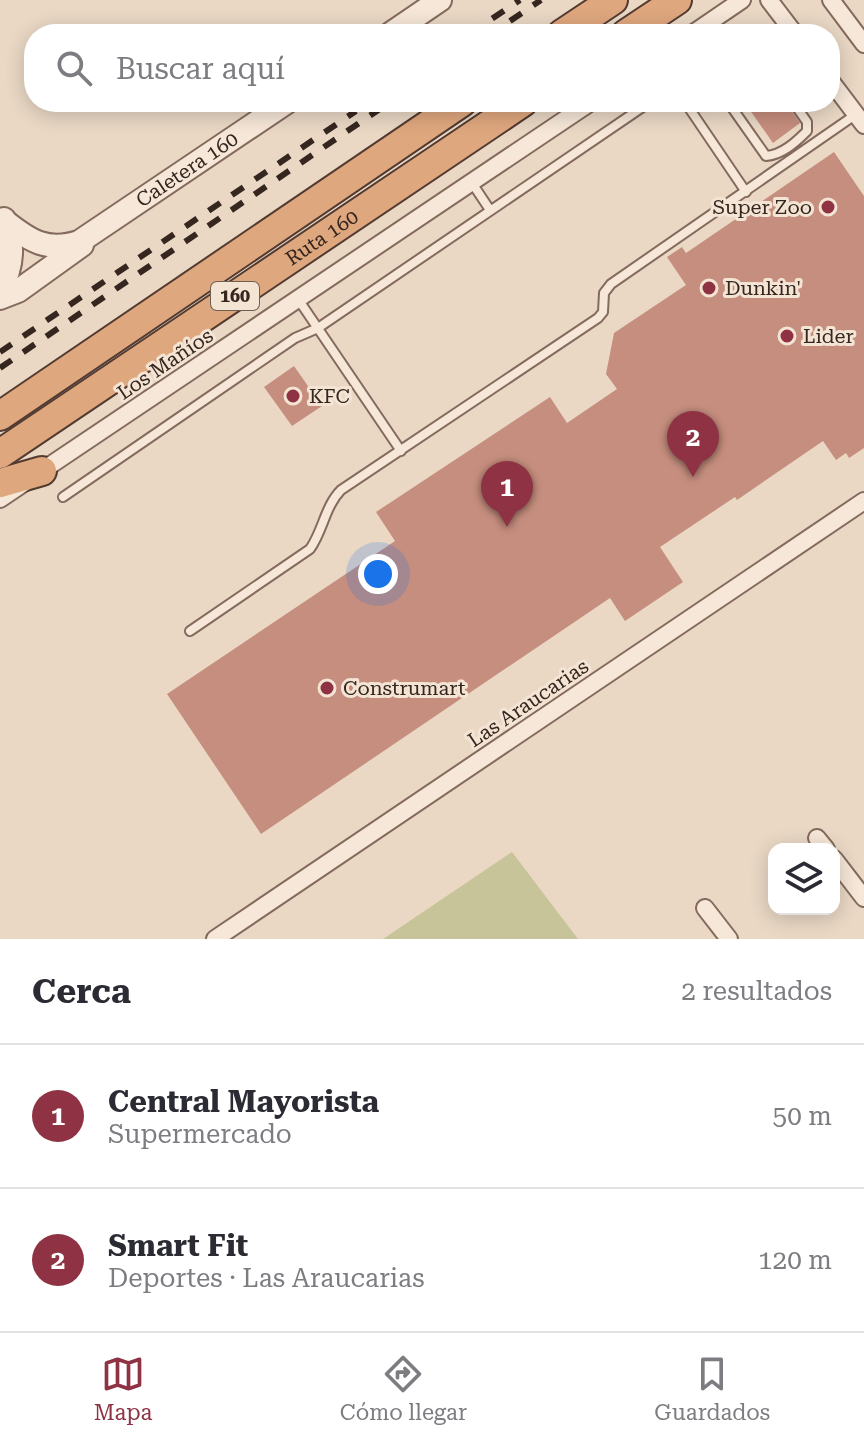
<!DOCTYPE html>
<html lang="es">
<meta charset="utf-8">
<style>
:root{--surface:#fff;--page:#f7f7f7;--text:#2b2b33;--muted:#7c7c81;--line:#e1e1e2;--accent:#8e3244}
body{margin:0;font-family:"Roboto Serif",serif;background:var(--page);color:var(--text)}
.controls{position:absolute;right:24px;bottom:24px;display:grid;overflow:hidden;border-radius:16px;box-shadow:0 4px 20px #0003}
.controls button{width:72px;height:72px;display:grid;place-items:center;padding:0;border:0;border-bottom:2px solid var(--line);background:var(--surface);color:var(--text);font:40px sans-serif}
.you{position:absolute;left:378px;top:574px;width:28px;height:28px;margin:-20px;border:6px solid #fff;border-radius:50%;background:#1a73e8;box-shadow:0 0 0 12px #1a73e833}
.badge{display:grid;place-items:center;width:52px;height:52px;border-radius:50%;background:var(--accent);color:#fff;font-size:26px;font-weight:700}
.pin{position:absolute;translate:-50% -66px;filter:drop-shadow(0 2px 4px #0008)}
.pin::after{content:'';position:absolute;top:42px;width:28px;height:24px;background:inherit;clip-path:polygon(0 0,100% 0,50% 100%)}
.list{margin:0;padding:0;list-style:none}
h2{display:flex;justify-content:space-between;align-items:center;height:104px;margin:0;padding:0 32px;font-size:34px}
h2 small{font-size:26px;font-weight:400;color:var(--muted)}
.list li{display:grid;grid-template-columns:52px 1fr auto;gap:24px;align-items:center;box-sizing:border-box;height:144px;padding:0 32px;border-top:2px solid var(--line)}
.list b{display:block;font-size:30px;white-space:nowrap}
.list p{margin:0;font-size:26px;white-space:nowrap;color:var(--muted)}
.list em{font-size:26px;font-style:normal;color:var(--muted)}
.icon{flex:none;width:44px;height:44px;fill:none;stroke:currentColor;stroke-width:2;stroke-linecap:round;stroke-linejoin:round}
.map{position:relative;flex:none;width:864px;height:939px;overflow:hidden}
.search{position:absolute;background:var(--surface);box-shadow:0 4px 20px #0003;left:24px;right:24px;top:24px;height:88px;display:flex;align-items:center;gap:20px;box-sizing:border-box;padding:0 28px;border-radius:32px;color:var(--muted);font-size:30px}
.sheet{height:392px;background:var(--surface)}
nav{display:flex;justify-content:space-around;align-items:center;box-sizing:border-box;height:112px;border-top:2px solid var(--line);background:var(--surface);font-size:22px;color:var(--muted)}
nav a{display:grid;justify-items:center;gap:4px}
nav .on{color:var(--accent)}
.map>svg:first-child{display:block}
.green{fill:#c8c49a}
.building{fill:#c68e7e}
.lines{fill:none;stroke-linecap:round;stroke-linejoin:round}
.service-casing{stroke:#846a5d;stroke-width:12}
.minor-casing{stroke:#846a5d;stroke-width:20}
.tertiary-casing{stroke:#846a5d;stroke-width:26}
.trunk-casing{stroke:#523a31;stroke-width:32}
.service{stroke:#f6e7d8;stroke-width:8}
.minor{stroke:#f6e7d8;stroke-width:16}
.tertiary{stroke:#f6e7d8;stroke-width:22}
.trunk{stroke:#dfa77e;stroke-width:28}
.rail{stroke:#35261f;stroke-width:6;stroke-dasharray:14 14;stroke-linecap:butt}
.poi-dot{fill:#8e3244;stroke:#f3e4d4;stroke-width:3}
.labels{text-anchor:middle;stroke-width:6;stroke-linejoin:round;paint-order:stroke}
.shield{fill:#f3e4d4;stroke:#6e5f55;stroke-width:2}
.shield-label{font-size:18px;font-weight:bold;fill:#35261f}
.street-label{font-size:20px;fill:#35261f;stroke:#f3e4d4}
.poi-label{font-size:20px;fill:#35261f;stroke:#f3e4d4;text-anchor:start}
</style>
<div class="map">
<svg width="864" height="939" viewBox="0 0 864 939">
<rect width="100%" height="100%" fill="#ead8c5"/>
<!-- green -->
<path class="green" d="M512,852L578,939H383Z"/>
<!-- building -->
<path class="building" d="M737,102H785L800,123L773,143L747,106L743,110Z
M834,152L864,196V448L849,458L846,453L836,460L823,441L737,500L735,497L660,547L683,582L625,621L610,598L261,834L167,694L395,541L376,512L550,397L567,423L617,389L606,374L614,333L686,285L667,257L682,247L686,253Z
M294,366L322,406L292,426L264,387Z"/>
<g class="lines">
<!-- service casing -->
<g class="service-casing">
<path id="service" d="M685,102L746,192
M728,102L766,156C782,155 796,142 807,131V122L793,102
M472,183L490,210
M298,299L401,451
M63,497L295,338L318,328L650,102
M190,631L310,549C323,531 325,506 341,490L598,318L603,312L604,293L611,284L855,115"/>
</g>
<!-- minor casing -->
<g class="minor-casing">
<path id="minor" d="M769,0L795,34
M831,0L864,44
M692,34L742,0
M830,80L864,125
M0,499L591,102
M817,838L826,849
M834,859L864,898
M705,908L729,939
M215,939L864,501"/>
</g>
<!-- tertiary casing -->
<g class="tertiary-casing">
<g id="tertiary">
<path d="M390,34L440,0"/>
<path id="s1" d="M6,222C30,241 47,252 79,242L287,102"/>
<path d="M0,290C13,267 15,244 4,219"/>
<path d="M0,298L18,291L82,245"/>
</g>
</g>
<!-- trunk casing -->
<g class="trunk-casing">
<g id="trunk">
<path d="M562,34L613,0"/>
<path d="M626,34L677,0"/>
<path d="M0,416L462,102"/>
<path id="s2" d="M0,454L523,102"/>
<path d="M0,483L42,471"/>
</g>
</g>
<!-- service -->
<use href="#service" class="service"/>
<!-- minor -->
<use href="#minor" class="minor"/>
<!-- tertiary -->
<use href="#tertiary" class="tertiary"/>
<!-- trunk -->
<use href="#trunk" class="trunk"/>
<!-- rail -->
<path class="rail" d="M510,21L541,0
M469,34L520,0
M0,352L356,111
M0,368L390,102"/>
</g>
<!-- markers -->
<g class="poi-dot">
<circle cx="828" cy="207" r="8"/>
<circle cx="709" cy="288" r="8"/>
<circle cx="787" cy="336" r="8"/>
<circle cx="293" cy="396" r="8"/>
<circle cx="327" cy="688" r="8"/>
</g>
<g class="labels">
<!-- shield labels -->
<rect class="shield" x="211" y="282" width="48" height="28" rx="6"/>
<g class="shield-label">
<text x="235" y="302">160</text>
</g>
<!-- street labels -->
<g class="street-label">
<text dy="7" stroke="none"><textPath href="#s1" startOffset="210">Caletera 160</textPath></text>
<text dy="7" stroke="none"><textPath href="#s2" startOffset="388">Ruta 160</textPath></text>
<text transform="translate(165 364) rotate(-34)" y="7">Los Mañíos</text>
<text transform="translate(528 703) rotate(-34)" y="7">Las Araucarias</text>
</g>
<!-- poi labels -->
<g class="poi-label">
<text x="812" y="214" text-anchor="end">Super Zoo</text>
<text x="725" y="295">Dunkin'</text>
<text x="803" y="343">Lider</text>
<text x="309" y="403">KFC</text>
<text x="343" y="695">Construmart</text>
</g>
</g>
</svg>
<div class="controls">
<button><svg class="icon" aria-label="layers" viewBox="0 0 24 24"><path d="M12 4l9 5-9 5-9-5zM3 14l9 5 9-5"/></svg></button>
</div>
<div class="you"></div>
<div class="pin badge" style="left:507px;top:527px">1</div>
<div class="pin badge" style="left:693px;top:477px">2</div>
<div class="search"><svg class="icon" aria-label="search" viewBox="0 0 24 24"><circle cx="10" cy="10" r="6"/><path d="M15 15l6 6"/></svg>Buscar aquí</div>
</div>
<section class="sheet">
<h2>Cerca<small>2 resultados</small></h2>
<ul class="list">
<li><span class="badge">1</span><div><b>Central Mayorista</b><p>Supermercado</p></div><em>50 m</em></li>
<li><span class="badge">2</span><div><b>Smart Fit</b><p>Deportes · Las Araucarias</p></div><em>120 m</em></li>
</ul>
</section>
<nav>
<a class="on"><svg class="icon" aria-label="map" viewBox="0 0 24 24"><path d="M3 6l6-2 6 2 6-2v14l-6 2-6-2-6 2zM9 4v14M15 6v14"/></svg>Mapa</a>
<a><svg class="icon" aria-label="directions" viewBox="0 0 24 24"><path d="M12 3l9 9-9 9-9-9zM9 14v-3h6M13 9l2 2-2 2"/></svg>Cómo llegar</a>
<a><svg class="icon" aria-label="saved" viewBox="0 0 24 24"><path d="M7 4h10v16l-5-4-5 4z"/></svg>Guardados</a>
</nav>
